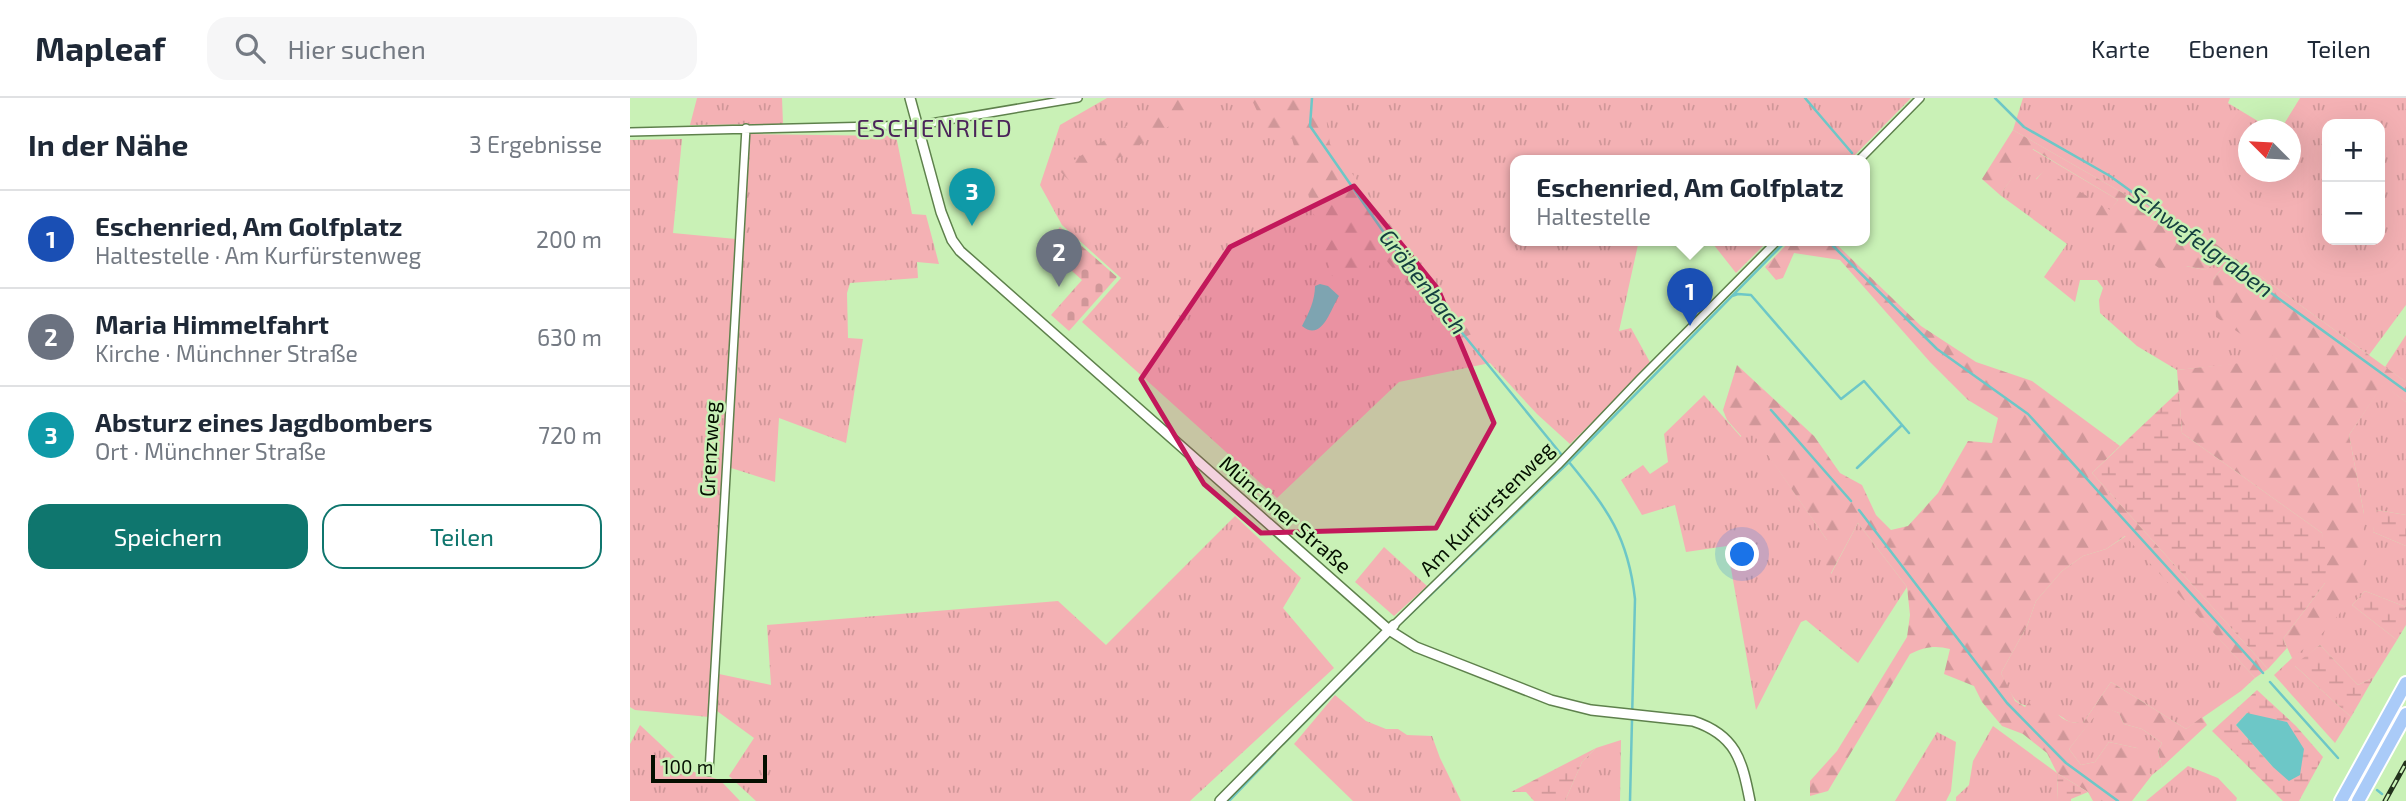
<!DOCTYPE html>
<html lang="de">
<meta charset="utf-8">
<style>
:root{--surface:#fff;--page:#f6f6f7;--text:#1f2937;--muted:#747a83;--line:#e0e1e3;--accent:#0f766e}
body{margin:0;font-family:"Exo 2",sans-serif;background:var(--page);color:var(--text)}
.controls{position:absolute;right:21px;top:21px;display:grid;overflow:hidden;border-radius:14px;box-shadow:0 7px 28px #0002}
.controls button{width:63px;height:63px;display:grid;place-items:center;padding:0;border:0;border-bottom:2px solid var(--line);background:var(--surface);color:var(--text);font:35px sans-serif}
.compass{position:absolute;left:1608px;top:21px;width:63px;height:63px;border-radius:50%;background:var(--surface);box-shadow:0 7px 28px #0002;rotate:294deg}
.scale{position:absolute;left:21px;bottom:18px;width:116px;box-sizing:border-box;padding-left:7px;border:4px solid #040f00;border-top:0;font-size:19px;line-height:24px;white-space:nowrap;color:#040f00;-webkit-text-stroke:5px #c9f1b6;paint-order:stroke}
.you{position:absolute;left:1113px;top:457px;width:24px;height:24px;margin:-18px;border:5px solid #fff;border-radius:50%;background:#1a73e8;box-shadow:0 0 0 10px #1a73e833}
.badge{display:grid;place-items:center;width:46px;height:46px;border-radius:50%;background:var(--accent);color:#fff;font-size:23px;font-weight:700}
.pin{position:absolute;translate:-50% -58px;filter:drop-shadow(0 2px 4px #0008)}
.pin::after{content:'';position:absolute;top:37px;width:24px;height:21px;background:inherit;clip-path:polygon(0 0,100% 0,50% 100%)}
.popup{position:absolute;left:880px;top:57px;width:360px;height:91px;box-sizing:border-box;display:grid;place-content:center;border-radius:14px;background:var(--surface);filter:drop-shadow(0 2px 5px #0005);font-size:23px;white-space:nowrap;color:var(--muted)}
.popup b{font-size:26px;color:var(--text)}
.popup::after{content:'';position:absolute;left:50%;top:100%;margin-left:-14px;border:14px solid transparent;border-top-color:var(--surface)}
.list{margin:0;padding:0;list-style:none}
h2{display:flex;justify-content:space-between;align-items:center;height:91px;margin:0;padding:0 28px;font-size:30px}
h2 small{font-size:23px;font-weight:400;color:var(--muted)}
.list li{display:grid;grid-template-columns:46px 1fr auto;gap:21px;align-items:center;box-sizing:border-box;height:98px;padding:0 28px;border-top:2px solid var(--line)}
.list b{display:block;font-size:26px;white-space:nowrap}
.list p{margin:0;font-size:23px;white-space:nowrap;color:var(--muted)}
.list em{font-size:23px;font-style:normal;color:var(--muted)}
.actions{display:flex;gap:14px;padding:21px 28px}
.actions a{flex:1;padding:16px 0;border:2px solid var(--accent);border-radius:21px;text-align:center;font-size:24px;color:var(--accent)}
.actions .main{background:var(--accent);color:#fff}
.icon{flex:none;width:38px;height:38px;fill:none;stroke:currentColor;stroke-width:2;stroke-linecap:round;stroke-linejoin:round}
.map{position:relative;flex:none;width:1776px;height:703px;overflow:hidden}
header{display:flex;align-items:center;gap:42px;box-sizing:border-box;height:98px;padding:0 35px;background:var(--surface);border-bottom:2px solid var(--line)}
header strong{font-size:33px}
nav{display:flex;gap:38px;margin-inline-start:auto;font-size:24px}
.search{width:490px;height:63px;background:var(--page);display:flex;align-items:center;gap:18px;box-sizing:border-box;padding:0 24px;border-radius:21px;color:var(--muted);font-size:26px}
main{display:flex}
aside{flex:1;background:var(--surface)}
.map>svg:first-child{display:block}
.grass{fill:url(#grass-tufts);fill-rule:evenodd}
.forest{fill:url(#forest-firs)}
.wetland{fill:url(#wetland-marsh);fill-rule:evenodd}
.cemetery{fill:url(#cemetery-stones)}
.water{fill:#6dc7c7}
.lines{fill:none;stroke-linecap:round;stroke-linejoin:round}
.stream{stroke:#6dc7c7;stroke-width:2.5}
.minor-casing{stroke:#5e814c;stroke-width:10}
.tertiary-casing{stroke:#5e814c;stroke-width:12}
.motorway-casing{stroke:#fff;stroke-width:16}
.minor{stroke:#fff;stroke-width:7}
.tertiary{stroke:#fff;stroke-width:9}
.motorway{stroke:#aacbf8;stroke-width:12}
.rail-casing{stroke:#22321c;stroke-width:5}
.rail{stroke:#c9f1b6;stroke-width:2.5;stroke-dasharray:8;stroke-linecap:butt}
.marked{fill:#c2185b;fill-opacity:0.2;stroke:#c2185b;stroke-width:5;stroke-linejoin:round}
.labels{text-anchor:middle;stroke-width:5;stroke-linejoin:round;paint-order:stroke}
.street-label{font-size:21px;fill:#040f00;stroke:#c9f1b6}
.water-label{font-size:23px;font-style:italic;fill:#154040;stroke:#c9f1b6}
.quarter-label{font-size:24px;letter-spacing:2px;fill:#4b245a;stroke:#c9f1b6}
</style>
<header>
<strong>Mapleaf</strong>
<div class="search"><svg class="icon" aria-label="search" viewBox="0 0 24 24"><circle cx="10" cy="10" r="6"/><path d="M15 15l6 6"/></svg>Hier suchen</div>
<nav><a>Karte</a><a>Ebenen</a><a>Teilen</a></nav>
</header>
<main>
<aside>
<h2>In der Nähe<small>3 Ergebnisse</small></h2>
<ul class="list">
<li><span class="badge" style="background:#1a4fb4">1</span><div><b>Eschenried, Am Golfplatz</b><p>Haltestelle · Am Kurfürstenweg</p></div><em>200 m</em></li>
<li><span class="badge" style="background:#6b7280">2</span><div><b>Maria Himmelfahrt</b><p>Kirche · Münchner Straße</p></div><em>630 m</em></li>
<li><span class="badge" style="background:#0f9aa8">3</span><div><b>Absturz eines Jagdbombers</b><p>Ort · Münchner Straße</p></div><em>720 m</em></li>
</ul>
<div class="actions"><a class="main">Speichern</a><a>Teilen</a></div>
</aside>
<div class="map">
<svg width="1776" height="703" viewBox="0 0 1776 703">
<defs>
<pattern id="grass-tufts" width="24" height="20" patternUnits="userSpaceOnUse" patternTransform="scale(1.75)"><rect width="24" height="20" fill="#f4b1b4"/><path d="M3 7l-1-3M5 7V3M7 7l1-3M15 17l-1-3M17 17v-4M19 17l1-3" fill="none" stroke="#d09799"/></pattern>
<pattern id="forest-firs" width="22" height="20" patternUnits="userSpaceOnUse" patternTransform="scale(1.75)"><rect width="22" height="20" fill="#f4b1b4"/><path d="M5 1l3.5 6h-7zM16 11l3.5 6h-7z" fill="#d09799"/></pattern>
<pattern id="wetland-marsh" width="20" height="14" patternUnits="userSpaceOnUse" patternTransform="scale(1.75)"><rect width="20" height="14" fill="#f4b1b4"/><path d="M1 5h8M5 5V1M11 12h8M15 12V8" fill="none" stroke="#d09799"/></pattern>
<pattern id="cemetery-stones" width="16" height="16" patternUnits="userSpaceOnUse" patternTransform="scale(1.75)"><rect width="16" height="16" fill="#f4b1b4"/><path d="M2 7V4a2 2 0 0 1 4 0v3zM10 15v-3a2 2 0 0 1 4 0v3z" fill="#d09799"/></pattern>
</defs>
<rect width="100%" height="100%" fill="#c9f1b6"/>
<!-- grass -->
<path class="grass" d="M67,0H152L153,26L60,27Z
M477,0H1281L1220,62H885V142H1009L989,233L1001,230L1021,266L940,346L907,316L860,265L769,284L647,400L452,224L491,180L432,127L410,87L430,27Z
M1393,0H1600L1598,5L1641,31L1618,32V74H1660V32L1651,31L1670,0H1776V207L1739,257L1575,138L1547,126L1383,32ZM1697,26H1750V142H1697Z
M120,36L266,38L282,116L296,117L309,166L287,164L288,180L220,185L217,195L218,240L233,241L216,345L149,320L145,384L98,369Z
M52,41L43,135L106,141L79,619L5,612L0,609V42Z
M1402,51L1488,102L1480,113L1414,73L1406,81L1556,168L1575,172L1589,163L1595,167L1583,181L1648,262L1547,272L1507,248L1470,215L1469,202L1473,190L1467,182H1450L1445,204L1414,179L1437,146L1370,97Z
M1080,142H1139L1106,175Z
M1776,237V284L1755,269Z
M1753,286L1776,304V417L1747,412L1743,434L1776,448V509L1735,493L1722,507L1767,542L1744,579L1728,587L1690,547L1665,568L1721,619L1705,645L1644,577L1662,560L1734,416L1719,337Z
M1074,297L1111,339L1117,326L1197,442L1201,476L1228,425L1277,489L1228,565L1176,522L1171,524L1126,612L1097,448L1056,454L1045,407L1012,417L991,382L1013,367L1020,376L1038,364L1034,336Z
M605,418L671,480L653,510L704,570L560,703H126L99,678L124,640L87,613L89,576L141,587L137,527L428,503L476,547Z
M1496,438L1625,580L1611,593L1556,631L1481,584L1453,625C1432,625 1439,620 1423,615C1387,602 1389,616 1371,575L1397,528L1406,503L1432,473L1453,458L1476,451Z
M754,449L797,488L764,518L725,484Z
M705,597L736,623L756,631H768L777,637L802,638L810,660L831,703H723L664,646Z
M1472,608L1489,615L1494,626L1512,631L1532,645L1528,653L1532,669L1522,677L1516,674L1507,650L1479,644L1465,664L1451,667L1439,651Z
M10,627L58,672L90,682L110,703H0V646Z
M1363,628L1427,675L1428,703H1326V699L1339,687L1343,663Z
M1307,634L1326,644L1321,693L1316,703H1265Z
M991,642L990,703H935L952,664L966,650Z
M1558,668L1588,680L1607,700L1606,703H1516Z"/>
<!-- forest -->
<path class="forest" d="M539,0H584L444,88L429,72Z
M621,0H693L700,46L842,236L824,243L750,155L729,180L702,178L662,41L639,39Z
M1383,32L1547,126L1575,138L1776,284V304L1753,287L1719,337L1734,416L1733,489L1689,539L1662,560L1653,541L1695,485L1692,435L1552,335L1547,272L1647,261L1586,219L1583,181L1595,167L1589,163L1575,172L1556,168L1540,178L1406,82L1414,72L1480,112L1488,102L1403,51L1370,97L1352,81Z
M1161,142H1202L1291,228L1346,264L1402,283L1490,348L1462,375L1638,571L1625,580L1495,438L1476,451L1453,458L1432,473L1406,503L1397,528L1371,575L1385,603L1395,609L1406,596L1421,605C1428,621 1437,625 1453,625L1481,584L1556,631L1572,619L1577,627L1532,669L1528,653L1532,645L1512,631L1494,626L1489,615L1472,609L1439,651L1451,667L1465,664L1479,644L1507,650L1519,662L1517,674L1522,677L1502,703H1463L1458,694L1427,675L1417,655L1393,636L1372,628L1352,604L1344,588L1314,576L1320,551C1305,547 1294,549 1280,556L1198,693L1180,698V683L1207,653L1277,539L1280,517L1277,489L1228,425L1200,477L1192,457L1197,442L1117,327L1112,339L1097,322L1093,312L1107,267L1184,338L1210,375L1232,387L1246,417L1261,432L1278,428L1308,395L1338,343L1362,345L1368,320L1338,302L1300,264L1210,162L1164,155L1153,180L1146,182L1135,169Z"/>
<!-- wetland -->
<path class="wetland" d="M1549,293L1552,335L1692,435L1697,460L1695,485L1653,541L1657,550L1638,571L1462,375Z
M1747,412L1776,417V448L1743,434L1744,420Z
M1735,493L1776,509V527L1767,542L1722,507Z
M1690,547L1728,587L1744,579L1721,619L1664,567Z
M1627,592L1666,628L1693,659L1669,703H1653L1582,633ZM1617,615L1643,669L1606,627Z
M966,650L952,664L935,703H904L896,694H881Z
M1427,675L1458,694L1441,701V703H1428Z"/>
<!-- cemetery -->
<path class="cemetery" d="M430,129L487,179L439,233L421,217L452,182L414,148Z"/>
<!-- water -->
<path class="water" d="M690,186L698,188L709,198C701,210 692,245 672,228C679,215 685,202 685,188Z
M1617,615L1657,624L1674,651L1670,677L1659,683L1643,669L1606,627Z"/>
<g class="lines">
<!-- stream -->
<path class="stream" d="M682,0L680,28L775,165L931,356
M1175,0L1222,55
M1365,0L1394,29L1480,78L1776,293
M1197,142L1307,251L1398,316L1633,575
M1102,198L1108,196L1121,197L1211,301L1234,283L1279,335
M1141,312L1221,403
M939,364C978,412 998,438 1005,501L1000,703
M1227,370L1272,327
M1229,412L1377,605L1436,665L1488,703
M772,524L939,364L1157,142
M1640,584L1708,660
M653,646L756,542
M1747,692L1752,696
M599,703L645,655"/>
<!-- minor casing -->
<g class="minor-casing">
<path id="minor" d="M0,34L289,27L448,0
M1229,62L1290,0
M764,527L928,367L1010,281L1148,142
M79,674L116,30"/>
</g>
<!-- tertiary casing -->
<g class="tertiary-casing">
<path id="tertiary" d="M280,0L311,114L322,142L330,153L759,532L786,549L921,602L961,612L1063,623C1106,637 1112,662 1120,703
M590,703L764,527"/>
</g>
<!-- motorway casing -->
<g class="motorway-casing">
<path id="motorway" d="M1711,703L1776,585
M1728,703L1776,616"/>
</g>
<!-- minor -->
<use href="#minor" class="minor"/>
<!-- tertiary -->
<use href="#tertiary" class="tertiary"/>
<!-- motorway -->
<use href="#motorway" class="motorway"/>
<!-- rail casing -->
<g class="rail-casing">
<path id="rail" d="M1755,703L1776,665"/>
</g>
<!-- rail -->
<use href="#rail" class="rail"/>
</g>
<!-- marked area -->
<path class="marked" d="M724,88L808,191L864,325L806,430L631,435L574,386L511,281L600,149Z"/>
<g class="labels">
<!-- street labels -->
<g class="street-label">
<text transform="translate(80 351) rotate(-87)" y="7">Grenzweg</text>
<text transform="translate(857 411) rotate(-45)" y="7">Am Kurfürstenweg</text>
<text transform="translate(655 417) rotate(41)" y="7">Münchner Straße</text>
</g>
<!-- water labels -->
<g class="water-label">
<text transform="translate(1571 144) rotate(36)" y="8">Schwefelgraben</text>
<text transform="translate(793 184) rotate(52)" y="8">Gröbenbach</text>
</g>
<!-- quarter labels -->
<g class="quarter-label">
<text x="305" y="39">ESCHENRIED</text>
</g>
</g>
</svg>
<div class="controls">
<button>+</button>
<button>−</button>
</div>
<svg class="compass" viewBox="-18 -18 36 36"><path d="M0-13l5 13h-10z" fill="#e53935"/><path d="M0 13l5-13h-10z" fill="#747a83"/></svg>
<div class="scale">100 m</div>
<div class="you"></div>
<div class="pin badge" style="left:1060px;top:228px;background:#1a4fb4">1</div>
<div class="popup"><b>Eschenried, Am Golfplatz</b>Haltestelle</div>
<div class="pin badge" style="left:429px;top:189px;background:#6b7280">2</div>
<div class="pin badge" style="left:342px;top:128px;background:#0f9aa8">3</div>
</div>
</main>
